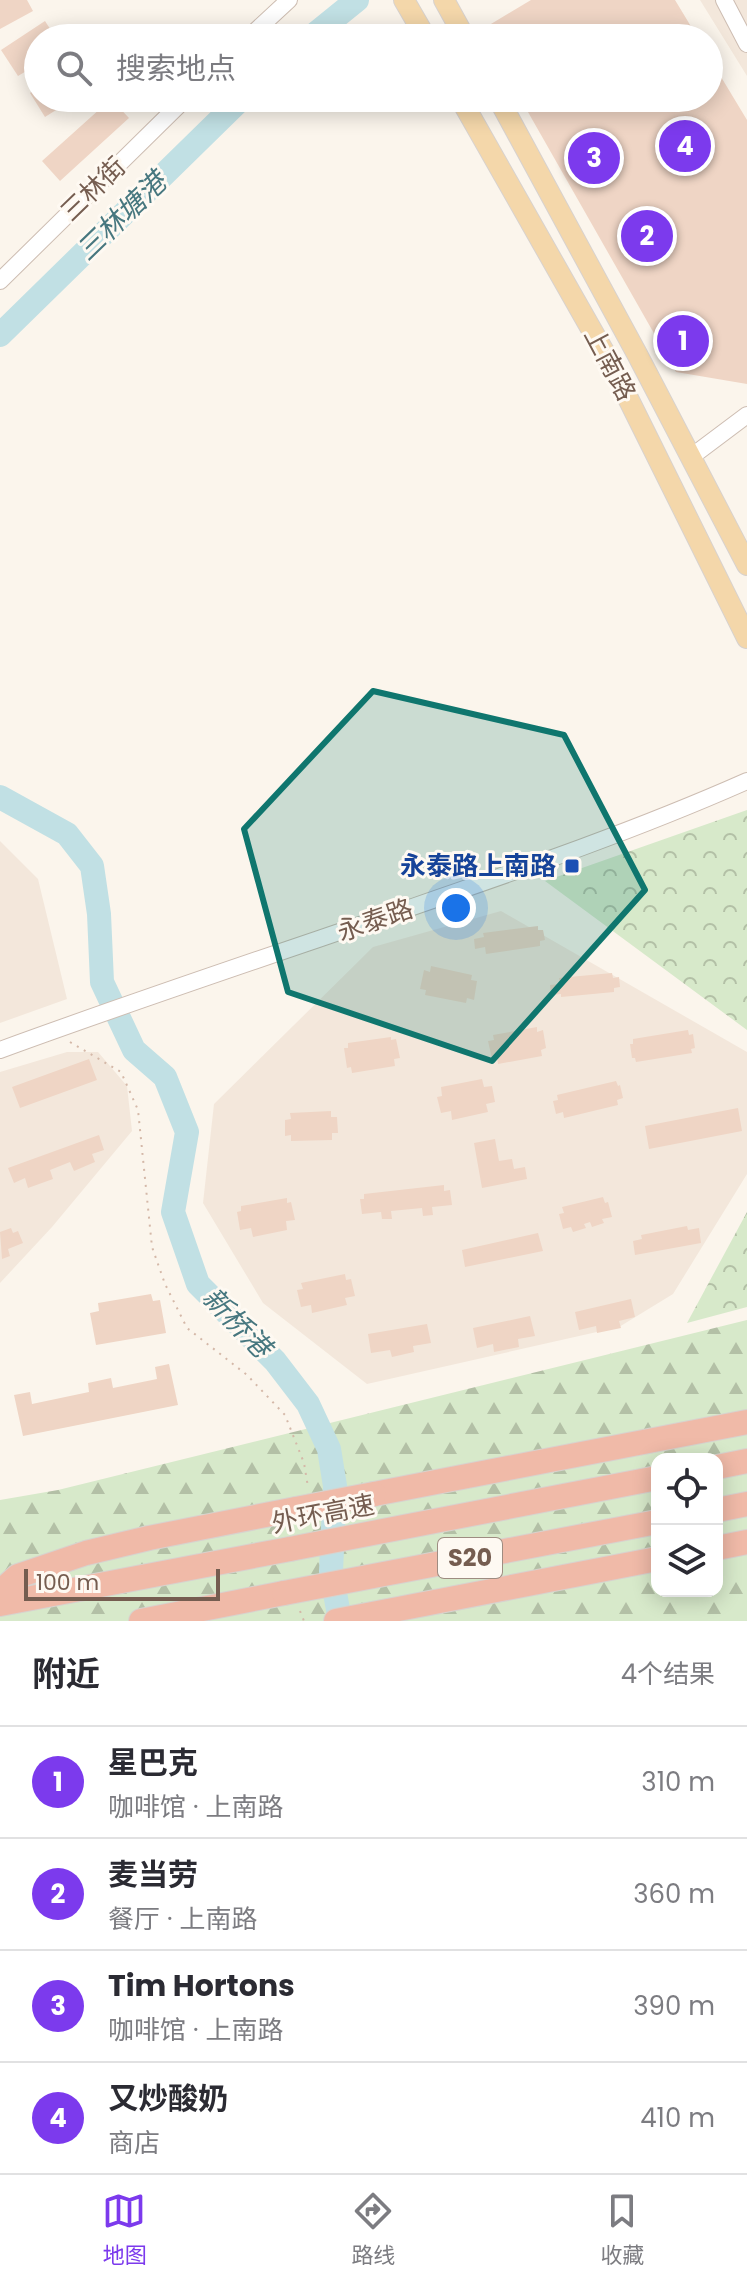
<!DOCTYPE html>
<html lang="zh">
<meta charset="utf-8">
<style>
:root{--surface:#fff;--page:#f2f2f3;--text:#2b2b33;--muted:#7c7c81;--line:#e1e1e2;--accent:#7c3aed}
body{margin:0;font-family:Poppins,"Noto Sans SC",sans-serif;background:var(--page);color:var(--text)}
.controls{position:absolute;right:24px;bottom:24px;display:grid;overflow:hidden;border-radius:16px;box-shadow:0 4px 20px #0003}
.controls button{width:72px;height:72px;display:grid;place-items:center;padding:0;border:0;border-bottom:2px solid var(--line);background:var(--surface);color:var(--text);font:40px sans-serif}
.scale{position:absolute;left:24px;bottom:20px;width:196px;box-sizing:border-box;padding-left:8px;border:4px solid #755d50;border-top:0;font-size:22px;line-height:28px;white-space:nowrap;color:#755d50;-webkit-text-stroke:6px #fef9f2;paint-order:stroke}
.you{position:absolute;left:456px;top:908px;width:28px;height:28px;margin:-20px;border:6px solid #fff;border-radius:50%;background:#1a73e8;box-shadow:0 0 0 12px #1a73e833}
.badge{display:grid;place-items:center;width:52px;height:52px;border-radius:50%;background:var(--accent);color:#fff;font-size:26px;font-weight:700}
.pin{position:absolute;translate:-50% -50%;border:4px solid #fff;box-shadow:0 2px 8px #0006}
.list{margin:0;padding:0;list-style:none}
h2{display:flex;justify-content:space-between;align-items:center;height:104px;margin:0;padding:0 32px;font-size:34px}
h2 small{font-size:26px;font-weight:400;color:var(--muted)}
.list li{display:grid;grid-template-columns:52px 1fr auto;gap:24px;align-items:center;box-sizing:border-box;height:112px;padding:0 32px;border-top:2px solid var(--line)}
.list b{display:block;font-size:30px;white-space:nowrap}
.list p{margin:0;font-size:26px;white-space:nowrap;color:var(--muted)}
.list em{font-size:26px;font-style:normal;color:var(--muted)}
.icon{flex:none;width:44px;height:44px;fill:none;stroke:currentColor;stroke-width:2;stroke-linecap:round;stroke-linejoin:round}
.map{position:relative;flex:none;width:747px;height:1621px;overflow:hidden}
.search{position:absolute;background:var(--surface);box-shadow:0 4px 20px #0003;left:24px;right:24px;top:24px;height:88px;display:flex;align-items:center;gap:20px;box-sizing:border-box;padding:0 28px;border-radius:44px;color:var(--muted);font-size:30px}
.sheet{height:552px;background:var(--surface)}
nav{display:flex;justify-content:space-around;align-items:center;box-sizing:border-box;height:112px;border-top:2px solid var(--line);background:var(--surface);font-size:22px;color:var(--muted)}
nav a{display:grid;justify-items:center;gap:4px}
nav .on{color:var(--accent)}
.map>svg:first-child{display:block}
.residential{fill:#f3e7db}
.forest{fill:url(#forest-firs);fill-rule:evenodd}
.park{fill:url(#park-crowns)}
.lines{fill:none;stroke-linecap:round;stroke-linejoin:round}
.river{stroke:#c1e0e4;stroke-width:24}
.building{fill:#efd5c5}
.minor-casing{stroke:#cdbdb2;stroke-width:18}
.major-casing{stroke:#d8d2ce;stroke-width:22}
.highway-casing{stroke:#d8d2ce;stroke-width:26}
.path{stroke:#d4b8a8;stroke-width:2;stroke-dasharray:2 6;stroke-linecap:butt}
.minor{stroke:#fff;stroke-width:16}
.major{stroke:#f4d7aa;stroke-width:20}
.highway{stroke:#f0baa8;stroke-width:24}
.highway-bridge-casing{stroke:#d8d2ce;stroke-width:26;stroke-linecap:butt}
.highway-bridge{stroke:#f0baa8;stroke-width:24}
.marked{fill:#0f766e;fill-opacity:0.2;stroke:#0f766e;stroke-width:6;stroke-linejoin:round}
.transit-dot{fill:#1a4fb4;stroke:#fef9f2;stroke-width:3}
.labels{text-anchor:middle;stroke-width:6;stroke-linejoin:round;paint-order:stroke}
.shield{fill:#fef9f2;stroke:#9e8c81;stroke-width:2}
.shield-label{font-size:24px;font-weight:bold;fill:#755d50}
.street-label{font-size:26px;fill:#755d50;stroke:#fef9f2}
.transit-label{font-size:26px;font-weight:bold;fill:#164399;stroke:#fef9f2;text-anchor:end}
.water-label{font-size:28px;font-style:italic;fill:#47777f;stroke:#fef9f2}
</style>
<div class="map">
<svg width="747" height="1621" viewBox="0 0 747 1621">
<defs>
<pattern id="forest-firs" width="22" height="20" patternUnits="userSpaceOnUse" patternTransform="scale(2)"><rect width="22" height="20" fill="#d7e9ca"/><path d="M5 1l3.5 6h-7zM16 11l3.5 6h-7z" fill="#b3c0a6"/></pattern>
<pattern id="park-crowns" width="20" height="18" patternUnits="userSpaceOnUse" patternTransform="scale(2)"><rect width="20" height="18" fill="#d7e9ca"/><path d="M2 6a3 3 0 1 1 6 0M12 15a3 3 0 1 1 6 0" fill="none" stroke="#b3c0a6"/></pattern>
</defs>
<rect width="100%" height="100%" fill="#fbf5ec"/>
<!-- residential -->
<path class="residential" d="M700,0H747V76Z
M0,841L38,879L67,999L0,1023Z
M501,911L747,1052V1174L673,1294L619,1327L367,1384L263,1303L203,1203L214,1104L373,947Z
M67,1052H98L127,1086L132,1131L52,1227L0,1283V1072Z"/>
<!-- forest -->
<path class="forest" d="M747,1320V1621H0V1500L58,1490ZM657,1459H717V1591H657Z"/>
<!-- park -->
<path class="park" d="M747,810V1030L545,881Z
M747,1212V1307L687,1323Z"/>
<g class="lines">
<!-- river -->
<path class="river" d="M310,38L357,0
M0,335L242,98
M0,797L67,834L92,866L99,914L102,982L134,1050L165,1077L187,1132L173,1212L198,1284L275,1361L308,1404L329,1449L335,1486L331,1571L339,1615L342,1621"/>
</g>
<!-- building -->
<path class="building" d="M0,0H27L33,11L0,29Z
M531,0H675L698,38H486L481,30Z
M45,21L56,38H38V64L18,76L1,50Z
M709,57L747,120V384L676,372L520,98H709Z
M38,87V98H75L45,117L30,93Z
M111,99L129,118L60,181L42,161Z
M538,926V930H543L545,940L540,941V946L486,954L485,947L475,949L474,939L484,937L483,933Z
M431,966L472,975L471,980L477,981L474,1000L467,998L466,1003L425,995L426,990L420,989L424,970L430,972Z
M612,973L613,978L619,977L620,987L614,988V992L561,997V994L551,995L550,985L560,984L559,978Z
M537,1027V1032L543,1030L546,1048L541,1050L542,1056L498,1064L497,1058L492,1059L488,1041L494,1040L493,1035Z
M688,1030L689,1035L693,1034L695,1048L691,1049L692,1053L636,1062L635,1058H632L630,1044H633V1039Z
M391,1037V1040L396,1039L400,1058L394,1059L395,1066L352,1073L351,1067L347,1068L344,1048H348V1043Z
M89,1059L97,1080L20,1108L12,1087Z
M482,1079L484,1087L492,1086L495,1102L486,1104L488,1112L452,1120L451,1111L441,1113L437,1097L442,1096L441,1087Z
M616,1081L618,1086L620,1085L623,1098L617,1100L618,1105L564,1118L563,1112L556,1114L553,1101L558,1100L557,1095Z
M738,1108L742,1131L649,1149L645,1126Z
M331,1111V1117H337L338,1133H332V1140L291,1141V1135L285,1136V1120L291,1119L290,1113Z
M99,1135L104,1150L92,1154L95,1162L74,1171L70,1162L50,1170L53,1179L28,1188L25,1178L14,1183L8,1168Z
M495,1139L499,1161L512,1159L514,1169L525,1167L527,1179L482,1188L474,1143Z
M444,1185V1191L450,1190L452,1205L432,1207L433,1215L423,1216L422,1208L391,1211L392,1219H382L381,1212L362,1214L360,1199H364V1194Z
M603,1197L605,1203L608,1202L612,1217L602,1219L604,1223L592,1227L590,1222L584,1224L586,1228L573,1232L571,1227L563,1229L559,1214L564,1213L562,1207Z
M287,1198V1203L291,1202L295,1220L286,1221L287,1230L253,1237L251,1228L240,1230L237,1212L241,1211V1206Z
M687,1226L688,1230L699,1228L701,1243L635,1255L633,1241L642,1239L641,1235Z
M11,1228L13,1233L18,1231L23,1243L8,1249L10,1256L2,1259L0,1232Z
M538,1233L543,1251L465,1267L462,1250Z
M345,1274L346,1280L351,1279L355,1296L345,1298L347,1305L312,1313L311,1305L301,1307L297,1290L303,1289L301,1283Z
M151,1294L153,1301L160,1300L166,1333L96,1345L90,1313L99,1311L98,1303Z
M631,1299L635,1317L619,1321L621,1328L597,1333L596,1326L579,1330L575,1312Z
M530,1316L535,1336L518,1339L519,1347L494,1352L493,1344L477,1348L473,1328Z
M427,1324L431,1343L413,1346L414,1352L392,1357L390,1350L371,1353L368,1334Z
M169,1364L178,1405L23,1436L14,1395L30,1392L32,1404L89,1392L88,1383L111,1378L113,1388L157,1379L155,1367Z"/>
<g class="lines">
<!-- minor casing -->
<g class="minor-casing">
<path id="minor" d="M724,0L747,44
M248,38L289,0
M0,281L186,98
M691,457L747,415
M0,1050C131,1002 263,958 395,913C514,872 632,832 747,781"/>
</g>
<!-- major casing -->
<g class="major-casing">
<path id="major" d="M404,0L426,38
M444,0L465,38
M460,98L611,364L747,638
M498,98L637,354L747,565"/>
</g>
<!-- highway casing -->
<g class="highway-casing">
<path id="highway" d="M717,1467L747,1461
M374,1494L747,1422
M717,1510L747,1504
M717,1548L747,1542
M0,1592L18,1576L86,1553L149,1538L296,1509
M0,1604L290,1549
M141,1621L284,1593
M336,1621L657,1559"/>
</g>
<!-- path -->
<path class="path" d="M70,1042L121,1072L138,1110L152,1247L165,1284L187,1328L247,1375L285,1415L304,1463L308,1487
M300,1611L304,1621"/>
<!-- minor -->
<use href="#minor" class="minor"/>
<!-- major -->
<use href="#major" class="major"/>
<!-- highway -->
<use href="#highway" class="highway"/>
<!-- highway-bridge casing -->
<g class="highway-bridge-casing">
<path id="highway-bridge" d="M296,1509L374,1494
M290,1549L657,1478
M284,1593L657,1522"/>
</g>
<!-- highway-bridge -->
<use href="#highway-bridge" class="highway-bridge"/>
</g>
<!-- marked area -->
<path class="marked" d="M373,691L564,735L645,890L492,1061L288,992L244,829Z"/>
<!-- markers -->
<rect class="transit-dot" x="564" y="858" width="16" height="16" rx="4"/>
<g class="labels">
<!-- shield labels -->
<rect class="shield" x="438" y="1538" width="64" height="40" rx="6"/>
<g class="shield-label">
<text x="470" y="1566">S20</text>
</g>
<!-- street labels -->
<g class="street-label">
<text transform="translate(93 189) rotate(-44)" y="9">三林街</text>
<text transform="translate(610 364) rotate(62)" y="9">上南路</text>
<text transform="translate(375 920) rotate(-19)" y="9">永泰路</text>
<text transform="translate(323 1514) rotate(-11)" y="9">外环高速</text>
</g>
<!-- transit labels -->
<g class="transit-label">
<text x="556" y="875">永泰路上南路</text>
</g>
<!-- water labels -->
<g class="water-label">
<text transform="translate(121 216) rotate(-44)" y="10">三林塘港</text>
<text transform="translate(237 1322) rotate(46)" y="10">新桥港</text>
</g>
</g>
</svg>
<div class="controls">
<button><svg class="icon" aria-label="locate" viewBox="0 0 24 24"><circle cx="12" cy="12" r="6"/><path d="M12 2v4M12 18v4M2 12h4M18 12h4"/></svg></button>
<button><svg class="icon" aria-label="layers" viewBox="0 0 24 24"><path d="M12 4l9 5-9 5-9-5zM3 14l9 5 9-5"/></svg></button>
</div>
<div class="scale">100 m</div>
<div class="you"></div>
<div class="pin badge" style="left:683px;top:341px">1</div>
<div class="pin badge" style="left:647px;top:236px">2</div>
<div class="pin badge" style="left:594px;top:158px">3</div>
<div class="pin badge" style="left:685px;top:146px">4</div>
<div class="search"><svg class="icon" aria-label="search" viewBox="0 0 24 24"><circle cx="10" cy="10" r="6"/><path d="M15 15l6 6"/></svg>搜索地点</div>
</div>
<section class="sheet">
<h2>附近<small>4个结果</small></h2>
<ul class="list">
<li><span class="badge">1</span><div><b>星巴克</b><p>咖啡馆 · 上南路</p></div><em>310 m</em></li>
<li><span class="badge">2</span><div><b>麦当劳</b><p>餐厅 · 上南路</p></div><em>360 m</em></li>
<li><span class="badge">3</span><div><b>Tim Hortons</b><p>咖啡馆 · 上南路</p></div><em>390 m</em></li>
<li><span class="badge">4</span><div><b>又炒酸奶</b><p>商店</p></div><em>410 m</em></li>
</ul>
</section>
<nav>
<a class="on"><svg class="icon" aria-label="map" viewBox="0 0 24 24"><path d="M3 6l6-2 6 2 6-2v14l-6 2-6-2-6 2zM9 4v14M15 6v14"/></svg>地图</a>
<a><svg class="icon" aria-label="directions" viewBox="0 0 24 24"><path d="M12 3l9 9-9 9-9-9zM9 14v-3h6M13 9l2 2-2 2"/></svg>路线</a>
<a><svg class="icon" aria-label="saved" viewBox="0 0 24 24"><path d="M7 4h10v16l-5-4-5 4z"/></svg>收藏</a>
</nav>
